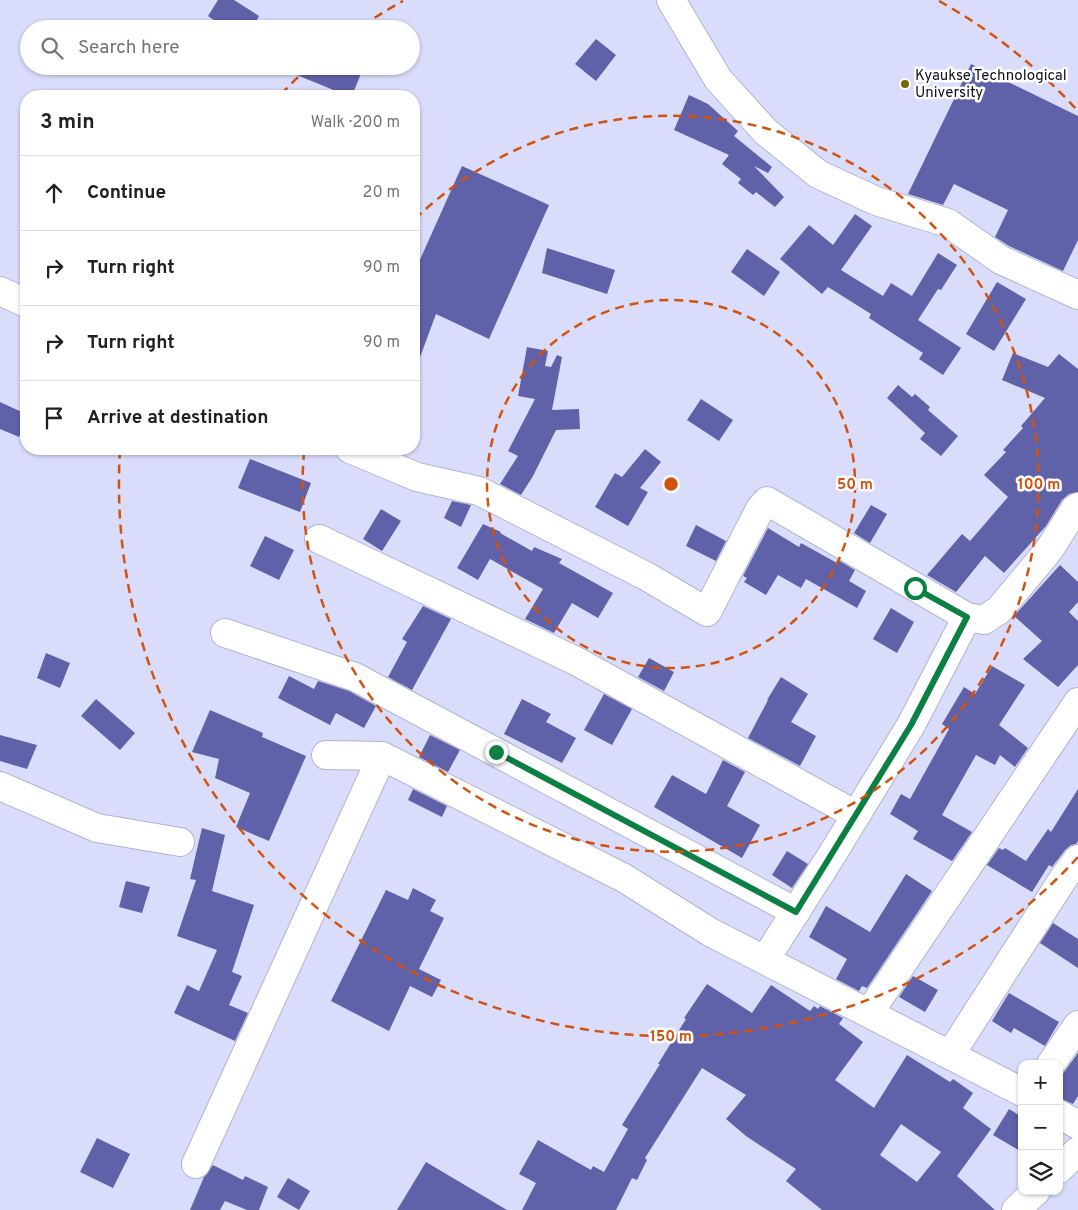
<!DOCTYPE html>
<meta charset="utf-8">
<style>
:root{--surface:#fff;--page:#f2f2f2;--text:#202124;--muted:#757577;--line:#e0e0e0}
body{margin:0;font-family:Overpass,sans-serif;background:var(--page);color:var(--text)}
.controls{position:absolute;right:15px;bottom:15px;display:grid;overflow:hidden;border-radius:10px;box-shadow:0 1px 4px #0004}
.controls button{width:45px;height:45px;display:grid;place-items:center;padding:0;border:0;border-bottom:1px solid var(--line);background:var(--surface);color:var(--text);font:25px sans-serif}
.stop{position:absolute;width:15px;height:15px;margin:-11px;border:4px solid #0b8043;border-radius:50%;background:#fff}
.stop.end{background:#0b8043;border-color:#fff;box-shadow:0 1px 5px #0008}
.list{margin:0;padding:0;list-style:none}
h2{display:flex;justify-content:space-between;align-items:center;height:65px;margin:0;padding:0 20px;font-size:21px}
h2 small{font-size:16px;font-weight:400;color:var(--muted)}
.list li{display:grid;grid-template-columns:32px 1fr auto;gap:15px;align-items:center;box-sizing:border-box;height:75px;padding:0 20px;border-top:1px solid var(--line)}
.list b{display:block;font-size:19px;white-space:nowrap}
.list em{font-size:16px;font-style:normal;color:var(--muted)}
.icon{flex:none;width:28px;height:28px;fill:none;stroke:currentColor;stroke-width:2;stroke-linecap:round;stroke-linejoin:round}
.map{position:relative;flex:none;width:1078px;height:1210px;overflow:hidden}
.search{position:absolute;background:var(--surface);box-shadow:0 1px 4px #0004;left:20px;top:20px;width:400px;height:55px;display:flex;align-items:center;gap:12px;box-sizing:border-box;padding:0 18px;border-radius:28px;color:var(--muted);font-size:19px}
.panel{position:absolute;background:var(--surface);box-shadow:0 1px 4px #0004;left:20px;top:90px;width:400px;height:365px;border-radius:20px}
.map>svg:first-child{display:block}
.building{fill:#5f61a9;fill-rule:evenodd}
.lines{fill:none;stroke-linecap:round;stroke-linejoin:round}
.minor-casing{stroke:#b1b4d1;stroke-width:30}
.minor{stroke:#fff;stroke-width:28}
.route{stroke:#0b8043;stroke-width:6}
.ring{fill:none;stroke:#d2520e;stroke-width:2.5;stroke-dasharray:9 6}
.poi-dot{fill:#766800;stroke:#fff;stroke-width:2}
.labels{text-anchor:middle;stroke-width:5;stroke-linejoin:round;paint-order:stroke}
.poi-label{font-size:15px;fill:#10111b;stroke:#fff;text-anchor:start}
.centre{fill:#d2520e;stroke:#fff;stroke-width:2.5}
.ring-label{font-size:15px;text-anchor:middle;font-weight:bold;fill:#d2520e;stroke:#fff;stroke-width:5;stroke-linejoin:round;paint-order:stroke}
</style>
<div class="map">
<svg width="1078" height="1210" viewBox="0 0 1078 1210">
<rect width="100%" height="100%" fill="#d9dcfa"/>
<!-- building -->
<path class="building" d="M218,0H234L259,16L252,29H227L208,16Z
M596,39L616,55L596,81L575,64Z
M971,64L1078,116V240L1063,271L1009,246L995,237L1008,210L954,184L943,205L908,194Z
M275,66H364L352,96H348Z
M689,95L708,104L738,131L734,136L772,167L768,173L754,166L784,197L775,207L756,192L753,195L738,183L741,179L722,164L729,155L674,130Z
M462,166L549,205L489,339L436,314L416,368H414V273Z
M855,214L872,226L841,270L883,296L891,283L912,296L938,253L957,265L941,290L938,289L918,320L961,348L943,375L919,359L923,353L869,318L871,314L828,287L822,294L780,259L809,225L833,245Z
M547,248L615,270L607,294L542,273Z
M747,249L780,272L764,296L731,272Z
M997,282L1026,299L994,351L966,334Z
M527,347L548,351L545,366L551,367L557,355L562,357L552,410L579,409L580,429L556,430L533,476L521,495L500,484L518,456L508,451L535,399L518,396Z
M1013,353L1048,367L1059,354L1078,369V492L1069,494L1062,500L1046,526L1004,573L985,556L956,592L927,575L962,534L970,541L1008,497L984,475L1006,452L1003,450L1023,428L1021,426L1045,398L1002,380Z
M898,385L912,397L915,394L930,407L928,410L958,436L941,456L920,439L925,433L887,398Z
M701,399L733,420L719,441L687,420Z
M0,402L26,414V420L19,437L0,429Z
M645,449L661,462L640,488L648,492L628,526L595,507L615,473L622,477Z
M250,459L311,483L300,512L238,488Z
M452,501L471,505L461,527L444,518Z
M871,505L887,514L870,543L854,533Z
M381,509L401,521L382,551L363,539Z
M483,524L501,532L500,533L532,551L534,547L562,559L559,563L613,593L598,618L572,603L554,633L525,619L543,589L490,559L478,580L457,568Z
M696,525L726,541L716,561L686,546Z
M768,528L799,547L801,543L837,563L838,560L855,570L849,581L866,591L857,608L806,579L801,588L778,575L766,595L744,582L747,578L743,576Z
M265,536L294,550L279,580L250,566Z
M1060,565L1078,582V602L1069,612L1078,621V665L1058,687L1023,659L1042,641L1014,616Z
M423,606L451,619L412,690L388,677L407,642L402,639Z
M891,608L914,622L897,653L873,639Z
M46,653L70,663L60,688L37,678Z
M649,658L674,672L664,691L638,677Z
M992,666L1025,685L999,725L1028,748L1015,767L1000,755L995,765L976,755L942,815L972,832L952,861L913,839L918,831L890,814L901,794L910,799L949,729L942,724L964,687L975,694Z
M289,676L314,689L318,681L349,691L376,706L364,728L336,713L330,725L278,698Z
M781,677L808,694L791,722L816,736L800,766L748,738L768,700H767Z
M604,694L632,709L612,745L584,730Z
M96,699L135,733L120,750L81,716Z
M522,699L551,714L546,722L576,738L562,763L504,734Z
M210,710L263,733L262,737L306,756L269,841L236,827L250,793L215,778L219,759L192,752Z
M0,735L37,745L27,769L0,761Z
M430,735L460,750L448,772L419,757Z
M723,760L745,772L727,806L760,825L742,858L654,807L672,775L706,794Z
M413,789L447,806L442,817L408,800Z
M1078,789V841L1076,844L1071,845L1066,849L1052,867L1049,865L1032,892L987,865L999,848L1003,850L1005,848L1026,861L1048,829L1051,832Z
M202,828L225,835L212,891L254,905L232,972L242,976L229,1005L248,1013L235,1041L174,1013L187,985L199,991L217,950L177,936L196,880L190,879Z
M787,851L808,864L792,888L772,875Z
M906,874L932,891L867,988L862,986L859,991L836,979L847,959L809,937L826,906L870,932Z
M126,881L150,887L142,913L119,907Z
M413,888L436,900L430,911L444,918L419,969L441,980L432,997L410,986L389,1031L331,1001L386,890L408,900Z
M1053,923L1078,939V968L1040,943Z
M913,976L938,990L925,1012L899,997Z
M707,984L752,1013L771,985L810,1011L814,1006L818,1009L820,1006L843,1018L839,1024L863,1042L835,1080L874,1108L907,1055L950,1082L953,1079L973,1093L963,1108L991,1129L957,1176L995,1210H822L786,1181L796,1169L746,1136L726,1119L746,1095L702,1068L645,1158L647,1160L637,1180L632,1178L616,1210H522L536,1183L519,1174L538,1140L591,1170L593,1166L604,1172L628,1129L622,1125L660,1064H658L686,1019L684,1018ZM901,1124L941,1152L917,1182L880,1155Z
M1009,993L1059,1022L1045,1046L1014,1028L1011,1033L992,1021Z
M1078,1053V1096L1073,1104L1059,1098V1079Z
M1009,1109L1022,1117V1152L993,1135Z
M97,1138L130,1154L113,1188L80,1172Z
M426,1162L507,1210H397Z
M213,1165L243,1180L245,1176L268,1187L259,1210H247L225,1201L220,1210H190L204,1177Z
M288,1178L310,1191L299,1210L277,1197Z"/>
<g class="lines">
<!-- minor casing -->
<g class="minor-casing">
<path id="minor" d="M671,0L718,79L766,132L818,174L876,201L948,223L1001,260L1078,295
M0,291L26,303
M350,449L417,477L479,491L646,576L707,612L760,509L767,501L967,617L984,620L999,610L1049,550L1075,509L1078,507
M319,539L576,661L856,815
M225,633L355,677L796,912
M326,755L382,756L624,878L710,932L1022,1092
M0,786L97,828L180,842
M765,960L833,853L911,725L967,617
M869,1013L1078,702
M950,1055L1063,879L1078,859
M1051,1064L1078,1025
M1059,1114L1078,1125
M196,1164L382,756
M1059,1169L1078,1151
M1016,1210L1036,1191"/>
</g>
<!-- minor -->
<use href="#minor" class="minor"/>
</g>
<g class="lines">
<!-- route -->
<path class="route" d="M496,752L796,912L911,725L967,617L915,588"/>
</g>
<!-- distance rings -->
<g class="ring">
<circle cx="671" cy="484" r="184"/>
<path d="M415 219A368 368 0 1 1 304 452"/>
<path d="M1078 857A552 552 0 0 1 120 450M281 94A552 552 0 0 1 309 67M362 26A552 552 0 0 1 403 1M939 1A552 552 0 0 1 1078 111"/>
</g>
<!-- markers -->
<circle class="poi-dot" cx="905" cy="84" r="5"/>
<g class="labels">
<!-- poi labels -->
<g class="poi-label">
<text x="915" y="80">Kyaukse Technological<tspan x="915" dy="17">University</tspan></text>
</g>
</g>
<circle cx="671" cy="484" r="8" class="centre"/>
<g class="ring-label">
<text x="855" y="489">50 m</text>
<text x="1039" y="489">100 m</text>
<text x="671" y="1041">150 m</text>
</g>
</svg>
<div class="controls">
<button>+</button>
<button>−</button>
<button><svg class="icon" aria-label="layers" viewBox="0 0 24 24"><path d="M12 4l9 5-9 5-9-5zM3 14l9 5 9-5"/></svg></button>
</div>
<div class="stop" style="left:915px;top:588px"></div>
<div class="stop end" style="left:496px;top:752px"></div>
<div class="search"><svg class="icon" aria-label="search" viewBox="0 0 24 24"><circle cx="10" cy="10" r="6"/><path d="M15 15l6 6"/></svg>Search here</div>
<section class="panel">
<h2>3 min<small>Walk · 200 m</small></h2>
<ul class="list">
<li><svg class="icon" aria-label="ahead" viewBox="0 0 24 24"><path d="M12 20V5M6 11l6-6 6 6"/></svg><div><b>Continue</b></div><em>20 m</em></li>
<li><svg class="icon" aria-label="right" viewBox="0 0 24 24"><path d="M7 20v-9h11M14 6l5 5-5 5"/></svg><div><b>Turn right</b></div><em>90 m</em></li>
<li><svg class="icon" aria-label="right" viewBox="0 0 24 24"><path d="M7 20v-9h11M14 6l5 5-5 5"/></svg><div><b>Turn right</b></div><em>90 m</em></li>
<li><svg class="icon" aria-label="arrive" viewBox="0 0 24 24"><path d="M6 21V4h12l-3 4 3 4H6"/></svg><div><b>Arrive at destination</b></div></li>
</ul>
</section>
</div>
